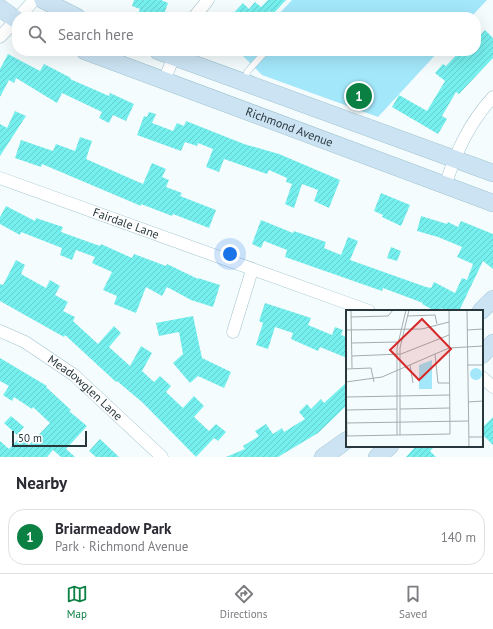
<!DOCTYPE html>
<meta charset="utf-8">
<style>
:root{--surface:#fff;--page:#f2f2f3;--text:#2b2b33;--muted:#7c7c81;--line:#e1e1e2;--accent:#0b8043}
body{margin:0;font-family:"PT Sans",sans-serif;background:var(--page);color:var(--text)}
.scale{position:absolute;left:12px;bottom:10px;width:75px;box-sizing:border-box;padding-left:4px;border:2px solid #28373b;border-top:0;font-size:11px;line-height:14px;white-space:nowrap;color:#28373b;-webkit-text-stroke:3px #fff;paint-order:stroke}
.you{position:absolute;left:230px;top:254px;width:14px;height:14px;margin:-10px;border:3px solid #fff;border-radius:50%;background:#1a73e8;box-shadow:0 0 0 6px #1a73e833}
.badge{display:grid;place-items:center;width:26px;height:26px;border-radius:50%;background:var(--accent);color:#fff;font-size:13px;font-weight:700}
.pin{position:absolute;translate:-50% -50%;border:2px solid #fff;box-shadow:0 1px 4px #0006}
.list{margin:0;padding:0;list-style:none}
h2{display:flex;justify-content:space-between;align-items:center;height:52px;margin:0;padding:0 16px;font-size:17px}
h2 small{font-size:13px;font-weight:400;color:var(--muted)}
.list li{display:grid;grid-template-columns:26px 1fr auto;gap:12px;align-items:center;box-sizing:border-box;height:56px;margin:0 8px 8px;padding:0 8px;border:1px solid var(--line);border-radius:16px}
.list b{display:block;font-size:15px;white-space:nowrap}
.list p{margin:0;font-size:13px;white-space:nowrap;color:var(--muted)}
.list em{font-size:13px;font-style:normal;color:var(--muted)}
.icon{flex:none;width:22px;height:22px;fill:none;stroke:currentColor;stroke-width:2;stroke-linecap:round;stroke-linejoin:round}
.map{position:relative;flex:none;width:493px;height:457px;overflow:hidden}
.search{position:absolute;background:var(--surface);box-shadow:0 4px 16px #0002;left:12px;right:12px;top:12px;height:44px;display:flex;align-items:center;gap:10px;box-sizing:border-box;padding:0 14px;border-radius:16px;color:var(--muted);font-size:15px}
.sheet{height:116px;background:var(--surface)}
nav{display:flex;justify-content:space-around;align-items:center;box-sizing:border-box;height:56px;border-top:1px solid var(--line);background:var(--surface);font-size:11px;color:var(--muted)}
nav a{display:grid;justify-items:center;gap:2px}
nav .on{color:var(--accent)}
.map>svg:first-child{display:block}
.green{fill:#a3e7fa}
.building{fill:url(#building-hatch)}
.lines{fill:none;stroke-linecap:round;stroke-linejoin:round}
.lane-casing{stroke:#a0c4cf;stroke-width:7}
.street-casing{stroke:#a0c4cf;stroke-width:13}
.secondary-casing{stroke:#a0c4cf;stroke-width:18}
.lane{stroke:#fff;stroke-width:6}
.street{stroke:#fff;stroke-width:12}
.secondary{stroke:#cbe3f3;stroke-width:17}
.labels{text-anchor:middle;stroke-width:3.5;stroke-linejoin:round;paint-order:stroke}
.street-label{font-size:12px;fill:#28373b;stroke:#fff}
.inset-road{fill:none;stroke:#a3adb0;stroke-width:1}
.view{fill:#d62828;fill-opacity:0.15;stroke:#d62828;stroke-width:2}
.inset-edge{fill:none;stroke:#28373b;stroke-width:2}
</style>
<div class="map">
<svg width="493" height="457" viewBox="0 0 493 457">
<defs>
<pattern id="building-hatch" width="6" height="6" patternUnits="userSpaceOnUse"><rect width="6" height="6" fill="#75efee"/><path d="M-1 1l2-2M0 6l6-6M5 7l2-2" fill="none" stroke="#65cecd"/></pattern>
</defs>
<rect width="100%" height="100%" fill="#f5fcfe"/>
<!-- green -->
<path class="green" d="M292,0H487L471,17H276Z
M244,51H439L378,117L262,75L241,54Z"/>
<!-- building -->
<path class="building" d="M134,0H161L168,3L163,17H137L140,9L132,6Z
M268,0H286L273,14L270,11L264,17H230L243,3L249,9L255,2L261,7Z
M485,30L493,38V58L459,94L456,92L442,116L447,119L438,134L392,107L399,95L427,111L445,81L435,73L443,64L446,66L460,51H476V40Z
M8,54L40,71L44,64L71,78L70,79L109,96L110,93L134,104L126,121L113,115L109,123L99,118L102,112L62,93L57,103L16,78L14,83L9,80L0,97V69Z
M15,111L26,116L0,156V124L7,128Z
M149,112L156,114L152,123L173,131L177,123L184,126L186,121L244,144L279,154L340,180L329,208L314,201L318,190L302,184L294,208L285,204L292,184L286,182L287,178L269,170L267,174L224,159L219,172L206,167L213,149L198,143L197,146L185,142L181,151L137,135L144,116L147,117Z
M80,137L92,141L86,159L143,184L152,163L166,169L162,177L169,180L166,187L182,193L180,196L216,210L209,228L173,214L172,216L141,204V206L42,164L41,167L15,158L21,140L53,151L56,144L75,151Z
M381,193L410,205L401,226L382,217L383,215L374,211Z
M6,206L35,221L36,218L63,227L61,232L100,246L101,244L132,258L134,254L166,266L167,264L198,279V278L220,285L213,307L191,300L167,287L162,296L146,287L136,313L114,304L117,296L103,290L112,272L92,263L95,257L76,250L72,260L60,255L62,248L21,232L20,235L0,224V217Z
M421,216L447,224L448,222L458,227L461,221L493,234V269L483,261L459,311H447L441,308L440,311H435L422,304L423,303L383,288L382,291L285,257L287,250L264,241L261,248L252,244L261,220L293,233L294,231L326,242L324,248L341,255L348,237L358,241L350,260L426,287L431,288L434,282L455,293L462,278L467,280L473,264L457,257L462,247L438,237L417,231Z
M391,247L401,251L397,261L387,258Z
M16,260L25,265L21,274L46,288L50,280L60,286L55,295L68,302L63,311L75,317L73,321L98,344L114,326L121,333L109,347L130,366L141,346L152,353L142,371L154,382L160,376L171,386L166,392L183,408L194,396L204,406L194,417L209,431L216,424L226,432L218,441L214,438L196,457L143,403L117,381L116,382L65,335L64,337L0,301V284L3,285Z
M265,303L311,318L308,325L332,335L335,327L343,330L341,335L347,337V358L320,347L318,351L291,339L293,333L275,327L268,349L256,345L263,323L259,321Z
M193,316L202,358L231,372L224,388L198,376L190,383L173,363L183,354L179,332L159,336L156,323Z
M0,358L47,386L46,387L71,410L69,411L87,426L66,449L75,457H61L53,450L47,457H0V441L9,449L20,437L29,445L50,423L33,407L32,409L14,397L12,401L3,395L9,386L0,381Z
M347,382V405L318,433L278,457H226L245,449L243,446L259,436L255,431L266,424L273,434L282,428L284,432L305,419L299,412L307,404L311,409L321,399L324,403Z
M11,416L24,427L17,435L4,423Z
M493,417V445L482,434V428Z
M100,439L119,457H96L89,451Z
M416,446H435L430,451L436,457H406Z"/>
<g class="lines">
<!-- lane casing -->
<g class="lane-casing">
<path id="lane" d="M245,81L247,72L266,51"/>
</g>
<!-- street casing -->
<g class="street-casing">
<g id="street">
<path d="M19,17L34,0"/>
<path d="M194,17L208,0"/>
<path d="M0,37L17,19"/>
<path d="M164,81L176,51"/>
<path id="s1" d="M0,178L369,311"/>
<path d="M445,186C456,152 469,123 493,97"/>
<path id="s2" d="M0,331L25,342L74,375L162,457"/>
<path d="M233,332L252,270"/>
<path d="M482,377L493,387"/>
</g>
</g>
<!-- secondary casing -->
<g class="secondary-casing">
<g id="secondary">
<path d="M43,0L77,17"/>
<path d="M0,8L17,20"/>
<path id="s3" d="M85,51L493,203"/>
<path d="M158,51L493,173"/>
<path d="M481,311L493,299"/>
<path d="M482,355L493,343"/>
<path d="M323,457L347,440"/>
<path d="M377,457L390,446"/>
</g>
</g>
<!-- lane -->
<use href="#lane" class="lane"/>
<!-- street -->
<use href="#street" class="street"/>
<!-- secondary -->
<use href="#secondary" class="secondary"/>
</g>
<g class="labels">
<!-- street labels -->
<g class="street-label">
<text dy="4" stroke="none"><textPath href="#s3" startOffset="218">Richmond Avenue</textPath></text>
<text dy="4" stroke="none"><textPath href="#s1" startOffset="134">Fairdale Lane</textPath></text>
<text dy="4" stroke="none"><textPath href="#s2" startOffset="103">Meadowglen Lane</textPath></text>
</g>
</g>
<!-- overview -->
<g transform="translate(346 310)">
<rect width="137" height="137" fill="#f5fcfe"/>
<path d="M86,50V79H73V55ZM124 64a6 6 0 1 1 12 0a6 6 0 1 1-12 0Z" fill="#a3e7fa"/>
<path class="inset-road" d="M5,0L6,58M121,0L123,137M62,6L89,5L91,14M5,7L42,6L47,0M0,20L76,19L103,12M121,20L137,19M6,33L51,32M89,44L92,73H103M6,46L55,44L103,25M64,55L67,73M121,55H137M0,59L25,58L28,72M0,63L1,126M0,72L36,67L103,38L137,36M1,87L104,85M122,92L137,91M54,99L104,98M1,100L51,99M1,113L122,111M51,125V38L60,0M54,125V38L63,0M0,126L104,124L103,0M123,127H137"/>
<path class="view" d="M76,9L105,39L73,70L44,40Z"/>
<rect width="137" height="137" class="inset-edge"/>
</g>
</svg>
<div class="scale">50 m</div>
<div class="you"></div>
<div class="pin badge" style="left:359px;top:96px">1</div>
<div class="search"><svg class="icon" aria-label="search" viewBox="0 0 24 24"><circle cx="10" cy="10" r="6"/><path d="M15 15l6 6"/></svg>Search here</div>
</div>
<section class="sheet">
<h2>Nearby<small></small></h2>
<ul class="list">
<li><span class="badge">1</span><div><b>Briarmeadow Park</b><p>Park · Richmond Avenue</p></div><em>140 m</em></li>
</ul>
</section>
<nav>
<a class="on"><svg class="icon" aria-label="map" viewBox="0 0 24 24"><path d="M3 6l6-2 6 2 6-2v14l-6 2-6-2-6 2zM9 4v14M15 6v14"/></svg>Map</a>
<a><svg class="icon" aria-label="directions" viewBox="0 0 24 24"><path d="M12 3l9 9-9 9-9-9zM9 14v-3h6M13 9l2 2-2 2"/></svg>Directions</a>
<a><svg class="icon" aria-label="saved" viewBox="0 0 24 24"><path d="M7 4h10v16l-5-4-5 4z"/></svg>Saved</a>
</nav>
